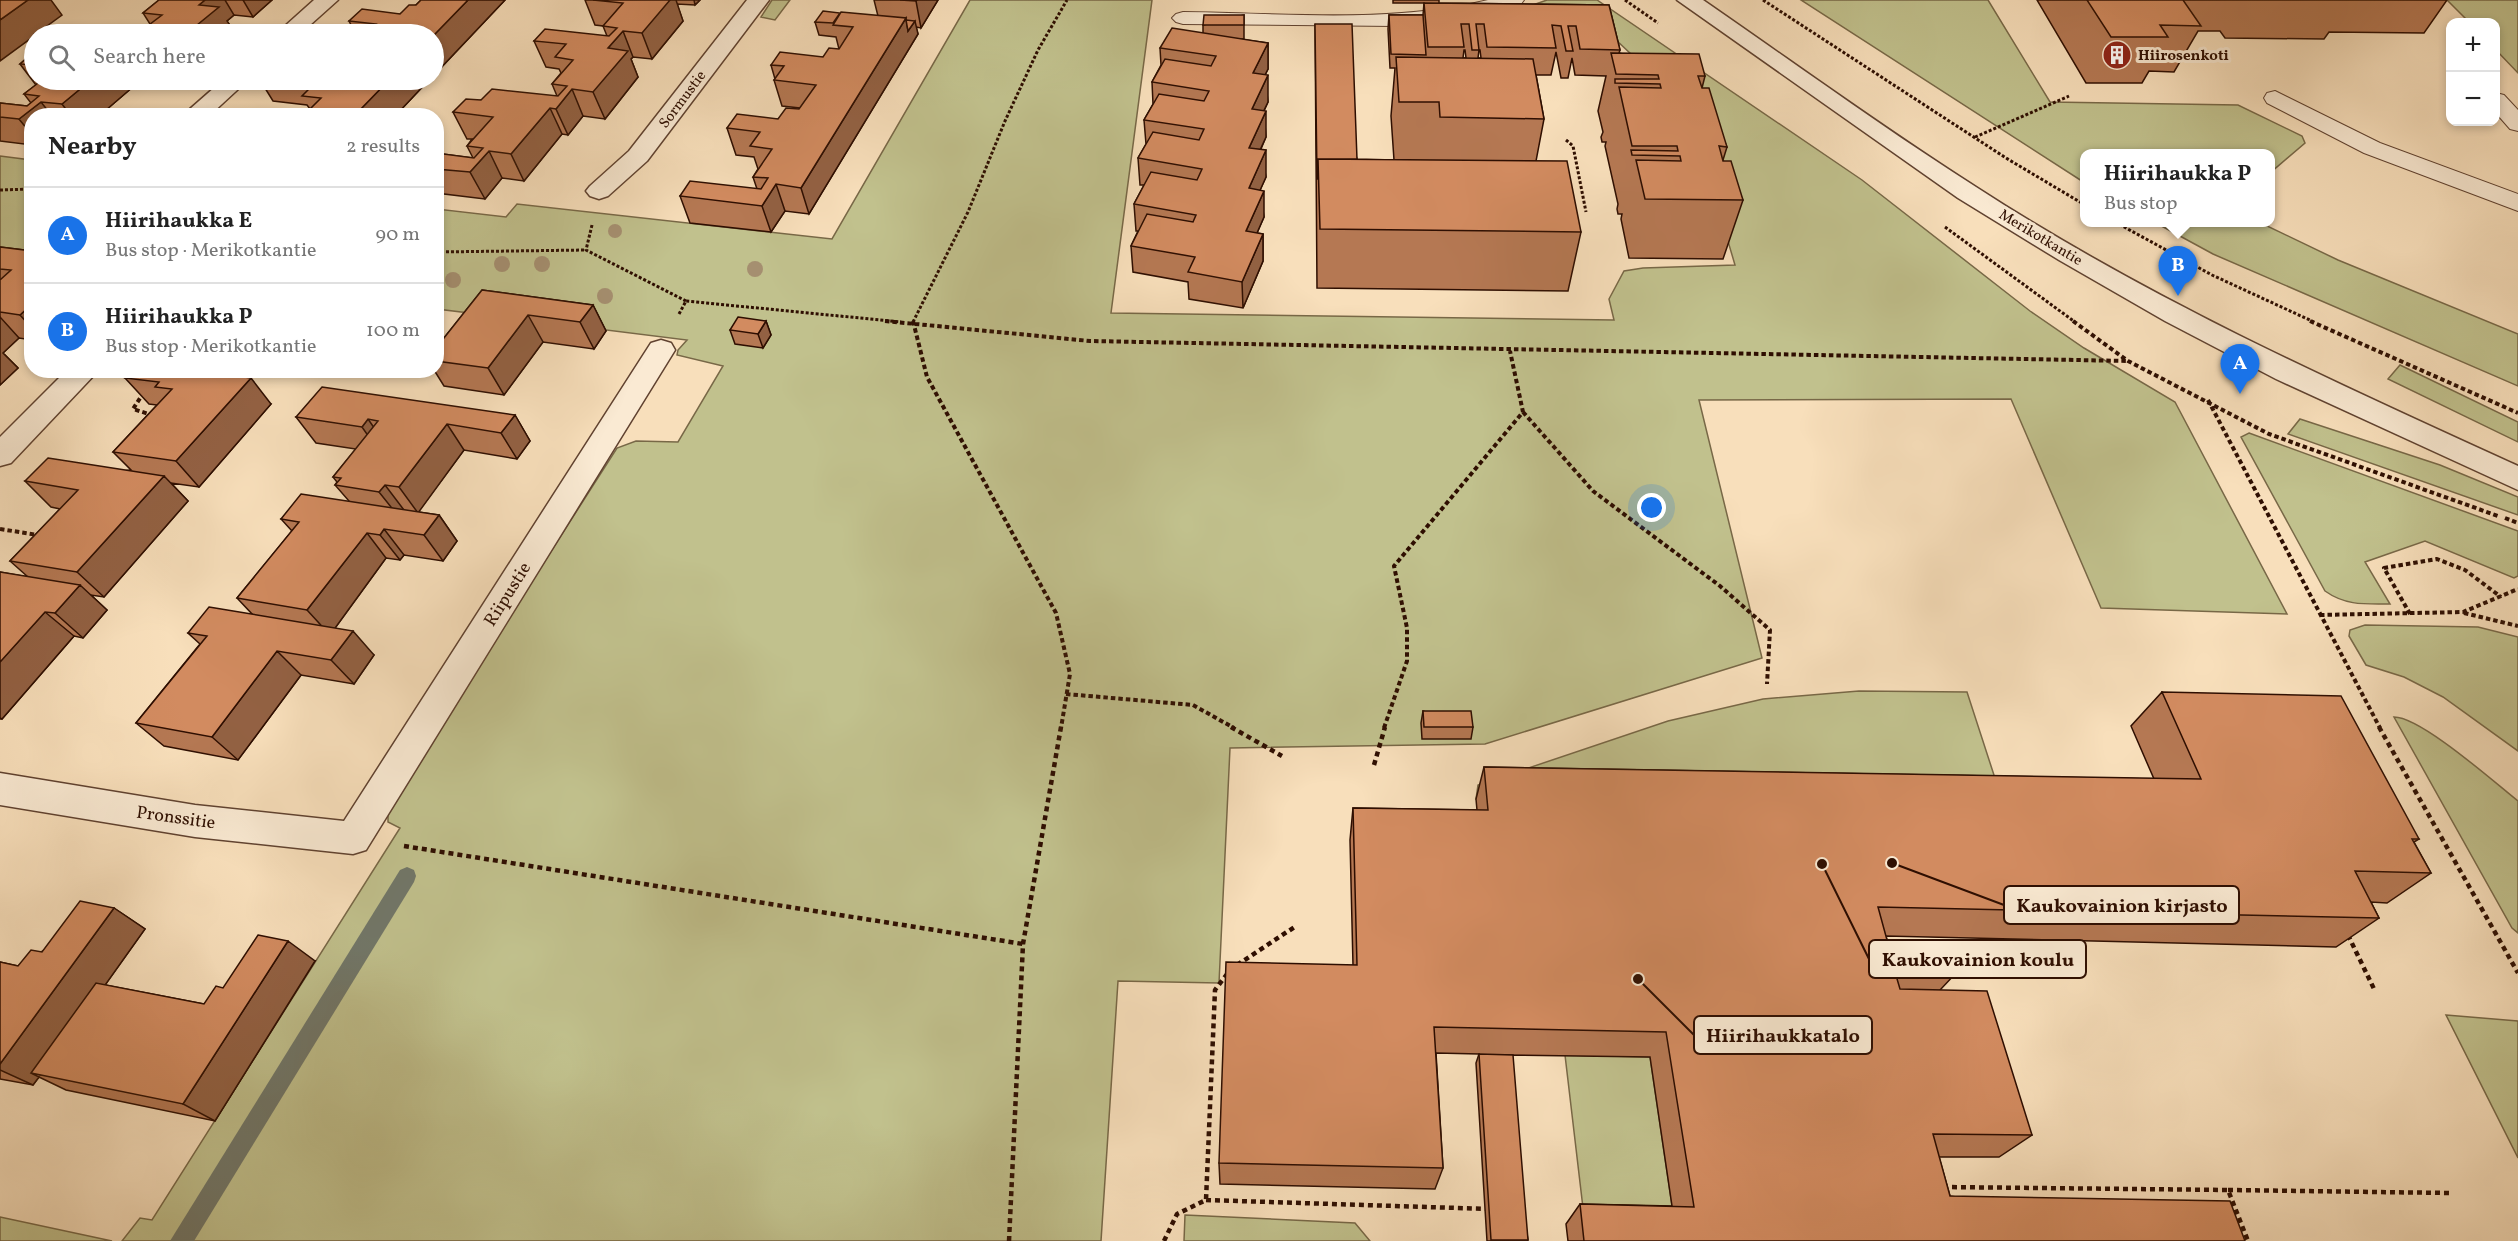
<!DOCTYPE html>
<meta charset="utf-8">
<style>
:root{--surface:#fff;--page:#f6f6f6;--text:#222;--muted:#767676;--line:#e0e0e0;--accent:#1a73e8}
body{margin:0;font-family:Vollkorn,serif;background:var(--page);color:var(--text)}
.controls{position:absolute;right:18px;top:18px;display:grid;overflow:hidden;border-radius:12px;box-shadow:0 3px 9px #0003}
.controls button{width:54px;height:54px;display:grid;place-items:center;padding:0;border:0;border-bottom:2px solid var(--line);background:var(--surface);color:var(--text);font:30px sans-serif}
.you{position:absolute;left:1652px;top:508px;width:21px;height:21px;margin:-15px;border:4px solid #fff;border-radius:50%;background:#1a73e8;box-shadow:0 0 0 9px #1a73e833}
.badge{display:grid;place-items:center;width:39px;height:39px;border-radius:50%;background:var(--accent);color:#fff;font-size:20px;font-weight:700}
.pin{position:absolute;translate:-50% -50px;filter:drop-shadow(0 2px 3px #0008)}
.pin::after{content:'';position:absolute;top:32px;width:21px;height:18px;background:inherit;clip-path:polygon(0 0,100% 0,50% 100%)}
.popup{position:absolute;left:2080px;top:149px;width:195px;height:78px;box-sizing:border-box;display:grid;place-content:center;border-radius:12px;background:var(--surface);filter:drop-shadow(0 2px 4px #0005);font-size:20px;white-space:nowrap;color:var(--muted)}
.popup b{font-size:22px;color:var(--text)}
.popup::after{content:'';position:absolute;left:50%;top:100%;margin-left:-12px;border:12px solid transparent;border-top-color:var(--surface)}
.list{margin:0;padding:0;list-style:none}
h2{display:flex;justify-content:space-between;align-items:center;height:78px;margin:0;padding:0 24px;font-size:26px}
h2 small{font-size:20px;font-weight:400;color:var(--muted)}
.list li{display:grid;grid-template-columns:39px 1fr auto;gap:18px;align-items:center;box-sizing:border-box;height:96px;padding:0 24px;border-top:2px solid var(--line)}
.list b{display:block;font-size:22px;white-space:nowrap}
.list p{margin:0;font-size:20px;white-space:nowrap;color:var(--muted)}
.list em{font-size:20px;font-style:normal;color:var(--muted)}
.icon{flex:none;width:33px;height:33px;fill:none;stroke:currentColor;stroke-width:2;stroke-linecap:round;stroke-linejoin:round}
.map{position:relative;flex:none;width:2518px;height:1241px;overflow:hidden}
.search{position:absolute;background:var(--surface);box-shadow:0 3px 9px #0003;left:24px;top:24px;width:420px;height:66px;display:flex;align-items:center;gap:15px;box-sizing:border-box;padding:0 21px;border-radius:33px;color:var(--muted);font-size:22px}
.panel{position:absolute;background:var(--surface);box-shadow:0 3px 9px #0003;left:24px;top:108px;width:420px;height:270px;border-radius:24px}
.map>svg:first-child{display:block}
.green{fill:#c1c18d;stroke:#786847;stroke-width:1.5}
.lines{fill:none;stroke-linecap:round;stroke-linejoin:round}
.stream{fill:#717769;fill-rule:evenodd}
.service-casing{stroke:#604230;stroke-width:2}
.minor-casing{stroke:#604230;stroke-width:3}
.tertiary-casing{stroke:#604230;stroke-width:3}
.path-far2{stroke:#2e0e01;stroke-width:3;stroke-dasharray:3 2;stroke-linecap:butt}
.path-far1{stroke:#2e0e01;stroke-width:4;stroke-dasharray:4.5 3;stroke-linecap:butt}
.path{stroke:#2e0e01;stroke-width:4.5;stroke-dasharray:5 4;stroke-linecap:butt}
.service{fill:#faead3;fill-rule:evenodd}
.minor{fill:#faead3;fill-rule:evenodd}
.tertiary{fill:#faead3;fill-rule:evenodd}
.tree{fill:#a58f70}
.wall{fill:#b57853;stroke:#2e0e01;stroke-width:1.5;fill-rule:evenodd}
.shaded-wall{fill:#936143;stroke:#2e0e01;stroke-width:1.5}
.building{fill:#d28b60;stroke:#2e0e01;stroke-width:1.5}
.labels{text-anchor:middle;stroke-width:6;stroke-linejoin:round;paint-order:stroke}
.far-poi-label{font-size:15px;font-weight:bold;fill:#2e0e01;stroke:#faead3;text-anchor:start}
.far-street-label{font-size:15px;fill:#2e0e01;stroke:#faead3}
.street-label{font-size:18px;fill:#2e0e01;stroke:#faead3}
.leader{fill:none;stroke:#2e0e01;stroke-width:2}
.callout-dot{fill:#2e0e01;stroke:#faead3;stroke-width:2}
.callout{fill:#faead3;stroke:#2e0e01;stroke-width:2}
.callout-label{font-size:20px;text-anchor:middle;font-weight:bold;fill:#2e0e01}
</style>
<div class="map">
<svg width="2518" height="1241" viewBox="0 0 2518 1241">
<rect width="100%" height="100%" fill="#f8dfbb"/>
<filter id="stains"><feTurbulence type="fractalNoise" baseFrequency=".00333" numOctaves="4"/><feColorMatrix values="0 0 0 0 .2 0 0 0 0 .09 0 0 0 0 .02 0 0 0 .5 -.17"/></filter>
<radialGradient id="worn" r=".72"><stop offset=".6" stop-color="#630" stop-opacity="0"/><stop offset="1" stop-color="#630" stop-opacity=".3"/></radialGradient>
<!-- green -->
<path class="green" d="M772,0H790L775,20L761,17Z
M970,0H1152L1111,313L1614,320L1609,299L1624,271L1643,268L1735,265L1689,109L1596,21L1493,19L1547,0H1597L1862,180L2030,311L2084,348L2175,402L2287,614L2101,608L2011,399L1699,400L1762,658L1485,744L1230,748L1219,983L1118,981L1101,1241H122L140,1218L152,1220L400,828L388,822V806L617,448L636,441L678,442L723,366L677,355L678,350L687,340L437,309V209L506,217L517,204L832,239Z
M1801,0H1988L2050,102L2238,105L2302,136L2305,143L2271,172V154H2085V183Z
M2447,0H2518V73L2496,50V22H2469Z
M0,156L31,160V257L0,253Z
M2156,223H2261L2338,260L2518,334V386L2213,254Z
M2400,365L2518,422V442L2388,379Z
M2300,419L2440,465L2518,497V515L2288,434Z
M2249,433L2518,531V576L2514,578L2425,541L2365,562L2390,604C2366,604 2346,606 2325,591L2241,437Z
M2365,625L2478,627L2518,637V751L2443,697L2404,677L2366,665L2349,636L2350,630Z
M1859,691L1967,692L2005,809L1476,799L1478,785L1668,721L1763,699Z
M2394,717C2421,717 2494,782 2518,801V933L2512,928Z
M2446,1015L2518,1021V1158Z
M1565,1055L1650,1057L1675,1226L1585,1225Z
M1185,1215L1355,1223L1370,1241H1184Z
M0,1217L112,1241H0Z"/>
<g class="lines">
<!-- stream -->
<path class="stream" d="M407,867L414,870L416,876L414,882L194,1241H170L400,870Z"/>
<!-- service casing -->
<g class="service-casing">
<path id="service" d="M1488,0H1524L1521,4L1452,21L1395,26L1183,24L1176,22L1172,18L1176,14L1183,12C1284,13 1390,24 1488,0Z
M2275,91L2380,143L2518,194V211L2364,153L2267,103L2264,98L2267,93Z
M2496,93L2504,95L2518,110V131L2510,129L2496,113Z"/>
</g>
<!-- minor casing -->
<g class="minor-casing">
<path id="minor" d="M314,0H338L300,34H276Z
M747,0H769L647,161L608,196L599,199L590,196L586,191L590,186L629,151Z
M223,80H248L209,116H182Z
M661,340L671,343L675,350L366,850L353,854L195,837L0,805V773L195,805L344,821L651,343Z
M67,370H99L11,463L0,466V437Z"/>
</g>
<!-- tertiary casing -->
<g class="tertiary-casing">
<path id="tertiary" d="M1677,0H1703C1793,62 1883,128 1976,187C2147,298 2333,382 2518,466V490L2276,379L2165,321L2059,260L1958,198Z"/>
</g>
<!-- path-far2 -->
<path class="path-far2" d="M1625,0L1658,23
M1763,0L2006,158L2085,205
M1975,137L2069,96
M1566,140L1573,146L1586,212
M0,190L32,189
M2115,222L2212,275L2314,322
M592,225L586,250L686,301
M1945,227L2075,322
M436,252L586,250
M679,314L686,301L901,322
M913,322L968,212L1005,121L1038,50L1067,0"/>
<!-- path-far1 -->
<path class="path-far1" d="M885,321L1090,341L2128,361
M913,321L927,377L1056,613L1070,674L1061,728
M2073,321L2128,361L2269,434L2498,516
M2310,321L2518,413
M144,392L133,409L152,415
M2208,400L2380,728
M1523,412L1593,491L1720,586L1770,630L1767,684
M2505,518L2518,523
M0,529L38,535
M2464,613L2518,626
M2410,614L2384,568L2437,559L2465,570L2501,597
M2320,615L2463,612L2518,589
M1066,694L1193,705L1234,728
M1384,728L1407,661V628L1394,566L1523,412L1510,351"/>
<!-- path -->
<path class="path" d="M1231,727L1282,756
M2379,727L2518,973
M1374,765L1385,727
M404,846L1023,944
M2348,935L2375,991
M1237,965L1296,926
M1943,1187L2228,1190L2248,1241
M2228,1190L2450,1193
M1206,1200L1490,1209
M1009,1241L1023,944L1061,727
M1164,1241L1177,1214L1206,1200L1215,990L1227,974"/>
<!-- service -->
<use href="#service" class="service"/>
<!-- minor -->
<use href="#minor" class="minor"/>
<!-- tertiary -->
<use href="#tertiary" class="tertiary"/>
</g>
<!-- trees -->
<g class="tree">
<circle cx="615" cy="231" r="7"/>
<circle cx="502" cy="264" r="8"/>
<circle cx="542" cy="264" r="8"/>
<circle cx="755" cy="269" r="8"/>
<circle cx="453" cy="280" r="8"/>
<circle cx="605" cy="296" r="8"/>
</g>
<!-- wall -->
<path class="wall" d="M159,0H272L253,17L234,15L227,21L235,33L150,24L143,13Z
M421,0H505L434,75V34H356L349,21L400,14L416,5Z
M585,0H700L695,5L677,4L683,21L652,59L633,57L631,59L638,77L605,119L583,116L568,135L562,134L524,181L502,178L485,199L436,193V153L473,158L467,146L472,139H467L453,112L481,100L557,96L552,84L561,73L559,69L546,67L534,41L607,36L603,26L595,25Z
M874,0H938L921,28L916,27L918,34L809,214L785,211L771,232L690,223L680,196L757,189L753,177L758,169L754,157L736,155L727,128L778,119L800,108L782,106L774,80L775,79L771,65L823,57L839,49L836,37L819,35L815,22L878,16Z
M1393,0H1439V3L1609,5L1620,50L1619,53L1705,76L1702,88L1727,147L1723,160L1743,200L1723,259L1629,258L1621,219L1622,214H1618L1617,209L1618,204L1605,146L1606,142H1602L1601,137L1603,132L1598,111L1606,76L1575,75L1572,58L1568,78H1561L1556,52L1551,75H1536L1544,119L1536,161L1581,232L1568,291L1317,288L1315,24L1357,159L1394,160L1391,116L1395,68H1390L1388,29L1389,15H1423L1424,3H1393ZM1464,50H1465L1466,58H1463ZM1479,50H1480L1481,58H1478Z
M2037,0H2447L2424,33L2329,32L2324,39L2225,38L2220,31H2198L2174,72L2149,71L2142,83H2086Z
M1244,15V39H1239L1268,43V69L1265,75L1268,102L1264,111L1266,137L1261,149L1266,177L1260,190L1264,217L1257,233L1263,234V261L1243,308L1189,299L1188,282L1133,272L1131,246L1138,231H1136L1134,204L1144,185H1140L1138,158L1146,144L1144,120L1153,104L1152,82L1161,65L1160,48L1203,33V25Z
M34,52V80H159L149,88L134,86L99,116H32V145L0,141V103L27,106L31,103L24,94L36,85L20,64Z
M260,80H429L395,116H303L310,109L307,105L273,101Z
M0,247L32,251V340L19,338L3,353L18,368L0,385Z
M482,290L593,305L606,331L594,349L543,342L504,395L444,386L434,370H436V348Z
M766,321L771,335L763,348L735,344L730,330Z
M133,370L271,404L199,487L171,483L188,501L104,597L91,595L107,610L83,638L74,636L2,719H0V572L28,577L10,561L60,509L51,507L25,481L131,470L113,452L157,405L149,404L125,378Z
M285,370H323L319,375Z
M515,415L530,441L517,459L464,450L418,512L439,515L457,541L443,561L404,555L400,560L386,558L335,628L374,655L354,684L301,675L238,760L164,746L136,723L200,644L188,633L252,614L237,598L292,531L281,519L349,501L335,485L337,482L333,477L356,449L316,443L296,417Z
M2162,692L2419,839L2414,842L2431,873L2387,903L2371,902L2379,918L2336,947L1886,936L1887,940L1956,973L1940,990L2032,1135L1999,1157H1939L1950,1196L2245,1241H1568L1566,1224L1580,1204L1672,1206L1650,1057L1499,1055L1528,1240L1527,1241H1487L1476,1063L1479,1054L1436,1053L1443,1168L1435,1189L1220,1184L1219,1163L1353,965L1350,840L1353,808L1477,810L1476,799L1484,767L2154,779L2131,726Z
M1423,711L1473,727L1471,739H1422L1421,723Z
M114,908L145,929L105,985L204,1004L223,988L315,961L215,1121L66,1090L39,1077L33,1085L0,1079V962L18,966Z"/>
<!-- shaded-wall -->
<path class="shaded-wall" d="M28,0H51L62,15L36,34H34V36L0,61V20Z
M205,0H225L234,15L227,21L235,33L233,34H186L199,5Z
M243,0H272L253,17Z
M468,0H505L434,75V35Z
M657,0H676L683,21L652,59L642,33Z
M694,0H700L695,5Z
M917,0H938L921,28L916,1Z
M906,18L908,31L915,21L918,34L809,214L801,188Z
M623,31L633,57L631,59L638,77L605,119L593,92L608,48Z
M1268,43V69L1253,99V73Z
M1268,75V102L1252,135V109Z
M91,80H129L134,86L99,116H71L62,104Z
M143,80H159L149,88Z
M389,80H429L395,116H354Z
M572,89L583,116L568,135L556,109Z
M41,102L52,116H32V135L19,119Z
M550,108L562,134L524,181L511,154Z
M1266,111V137L1249,174V148Z
M1266,150V177L1249,215V188Z
M489,151L502,178L485,199L470,172Z
M776,184L785,211L771,232L762,206Z
M1264,191V217L1246,258V231Z
M1263,234V261L1243,308L1242,282Z
M32,304V328L20,315Z
M593,305L606,331L594,349L580,322Z
M528,315L543,342L504,395L488,368Z
M0,317L19,338L3,353L18,368L0,385Z
M766,321L771,335L763,348L758,334Z
M315,370H323L319,375Z
M251,378L271,404L199,487L176,461Z
M515,415L530,441L517,459L501,433Z
M368,419L386,445L380,453L362,427Z
M447,424L464,450L418,513L399,487Z
M164,476L188,501L104,597L77,572Z
M385,485L404,510L399,517L379,492Z
M439,515L457,541L443,561L424,535Z
M384,529L404,555L400,560L380,535Z
M367,533L386,558L330,635L307,610Z
M80,585L107,610L83,638L55,613Z
M45,612L74,636L2,719L0,718V662Z
M353,631L374,655L354,684L331,660Z
M277,651L301,675L238,760L212,737Z
M114,908L145,929L41,1075L31,1073L39,1077L33,1085L0,1070V1064Z
M288,941L315,961L215,1121L183,1104Z"/>
<!-- building -->
<path class="building" d="M0,0H28L0,20Z
M159,0H205L199,5L219,7L186,34H137L162,15L143,13Z
M421,0H468L434,35L365,34L376,24L349,21L362,9L400,14L409,5H416Z
M593,0H670L642,33L623,31L608,48L628,51L593,92L572,89L556,109L550,108L511,154L489,151L470,172L436,169V153L474,158L483,148L467,146L493,117L453,112L466,99L481,100L492,89L558,96L567,86L552,84L573,60L555,57L566,44L534,41L545,29L609,36L617,28L603,26L623,3Z
M900,0H917L916,1Z
M2087,0H2183L2201,26L2160,25L2168,37H2111Z
M1424,3L1609,5L1620,50L1580,49L1576,26H1568L1573,51H1566L1561,26L1552,25L1556,48L1487,47L1484,24H1476L1479,50H1472L1469,24H1461L1464,47H1428Z
M823,11L840,13L833,23L815,22Z
M841,12L906,18L801,188L776,184L762,206L680,196L690,181L761,189L768,178L753,177L772,149L750,146L760,132L727,128L737,114L778,119L786,108L799,109L816,85L774,80L784,66L771,65L780,52L823,57L829,48L839,49L853,27L833,25Z
M1204,15H1244V25H1203Z
M1389,15H1423L1426,55L1391,54Z
M906,20L915,21L908,31Z
M1315,24H1352L1357,159H1318V179H1317Z
M1172,28L1268,43L1253,73L1268,75L1252,109L1266,111L1249,148L1266,150L1249,188L1264,191L1246,231L1263,234L1242,282L1188,272L1195,257L1131,246L1147,214L1193,222L1196,215L1134,204L1151,172L1197,180L1202,169L1138,158L1153,132L1199,140L1204,129L1144,120L1159,94L1204,101L1209,91L1152,82L1165,59L1211,66L1216,56L1160,48Z
M34,52V65L20,64Z
M1611,53L1699,54L1705,76H1698L1702,88H1709L1727,147L1719,146L1723,161H1731L1743,200L1645,199L1636,160L1681,161L1680,156L1632,155L1631,150L1678,151L1677,146H1632L1619,87L1661,88L1660,84L1615,83V79H1659L1658,75L1616,74Z
M1396,57L1533,59L1544,119L1440,117L1439,102H1399Z
M42,80H91L62,104L41,102L19,119L0,117V103L27,106L39,96L24,94Z
M302,80H389L354,116H303L321,98L302,96L317,81Z
M1318,159L1567,161L1581,232L1320,229Z
M0,247L32,251V304L20,315L0,312V280L11,270L0,269Z
M482,290L593,305L580,322L528,315L488,368L436,361V348Z
M738,317L766,321L758,334L730,330Z
M133,370H198L251,378L176,461L113,452L172,389L155,387L159,382L125,378Z
M322,387L515,415L501,433L447,424L399,487L385,485L379,492L335,485L341,478L333,477L378,421L368,419L362,427L296,417Z
M48,458L164,476L77,572L10,561L78,490L25,481Z
M301,494L439,515L424,535L384,529L380,535L367,533L307,610L237,598L299,522L281,519Z
M0,572L80,585L55,613L45,612L0,662Z
M209,607L353,631L331,660L277,651L212,737L136,723L207,636L188,633Z
M2162,692L2341,696L2419,839H2412L2431,873L2355,871L2379,918L1878,907L1887,940L1946,941L1956,973L1895,972L1900,989L1987,991L2032,1135L1933,1134L1950,1196L2230,1201L2245,1241H1584L1580,1204L1694,1207L1666,1032L1434,1027L1443,1168L1219,1163L1226,962L1357,965L1353,808L1488,810L1484,767L2201,779Z
M1423,711H1471L1473,727H1424Z
M80,901L114,908L0,1064V962L18,966L31,950L42,952Z
M258,935L288,941L183,1104L31,1073L96,983L204,1004L216,986L223,988Z
M1479,1054L1513,1055L1528,1240H1491Z"/>
<!-- icons -->
<defs>
<g id="building-disc" transform="scale(1.5)"><circle r="9.5" fill="#8f2418" stroke="#faead3"/><path d="M-4-6H4V6H1V3H-1V6H-4ZM-2.5-4.3h1.7v1.8h-1.7ZM.8-4.3h1.7v1.8H.8ZM-2.5-1h1.7V.8h-1.7ZM.8-1h1.7V.8H.8Z" fill="#fff"/></g>
</defs>
<g fill-rule="evenodd">
<use href="#building-disc" x="2117" y="55"/>
</g>
<g class="labels">
<!-- far-poi labels -->
<g class="far-poi-label">
<text x="2138" y="60">Hiirosenkoti</text>
</g>
<!-- far-street labels -->
<g class="far-street-label">
<text transform="translate(682 99) rotate(-53)" y="5">Sormustie</text>
<text transform="translate(2041 237) rotate(31)" y="5">Merikotkantie</text>
</g>
<!-- street labels -->
<g class="street-label">
<text transform="translate(507 594) rotate(-58)" y="6">Riipustie</text>
<text transform="translate(176 817) rotate(8)" y="6">Pronssitie</text>
</g>
</g>
<!-- callouts -->
<path class="leader" d="M1892 863L2004 905M1822 864L1869 959M1638 979L1694 1035"/>
<g class="callout-dot">
<circle cx="1892" cy="863" r="6"/>
<circle cx="1822" cy="864" r="6"/>
<circle cx="1638" cy="979" r="6"/>
</g>
<g class="callout">
<rect x="2004" y="886" width="235" height="38" rx="6"/>
<rect x="1869" y="940" width="217" height="38" rx="6"/>
<rect x="1694" y="1016" width="178" height="38" rx="6"/>
</g>
<g class="callout-label">
<text x="2122" y="912">Kaukovainion kirjasto</text>
<text x="1978" y="966">Kaukovainion koulu</text>
<text x="1783" y="1042">Hiirihaukkatalo</text>
</g>
<rect width="100%" height="100%" filter="url(#stains)"/>
<rect width="100%" height="100%" fill="url(#worn)"/>
</svg>
<div class="controls">
<button>+</button>
<button>−</button>
</div>
<div class="you"></div>
<div class="pin badge" style="left:2240px;top:394px">A</div>
<div class="pin badge" style="left:2178px;top:296px">B</div>
<div class="popup"><b>Hiirihaukka P</b>Bus stop</div>
<div class="search"><svg class="icon" aria-label="search" viewBox="0 0 24 24"><circle cx="10" cy="10" r="6"/><path d="M15 15l6 6"/></svg>Search here</div>
<section class="panel">
<h2>Nearby<small>2 results</small></h2>
<ul class="list">
<li><span class="badge">A</span><div><b>Hiirihaukka E</b><p>Bus stop · Merikotkantie</p></div><em>90 m</em></li>
<li><span class="badge">B</span><div><b>Hiirihaukka P</b><p>Bus stop · Merikotkantie</p></div><em>100 m</em></li>
</ul>
</section>
</div>
